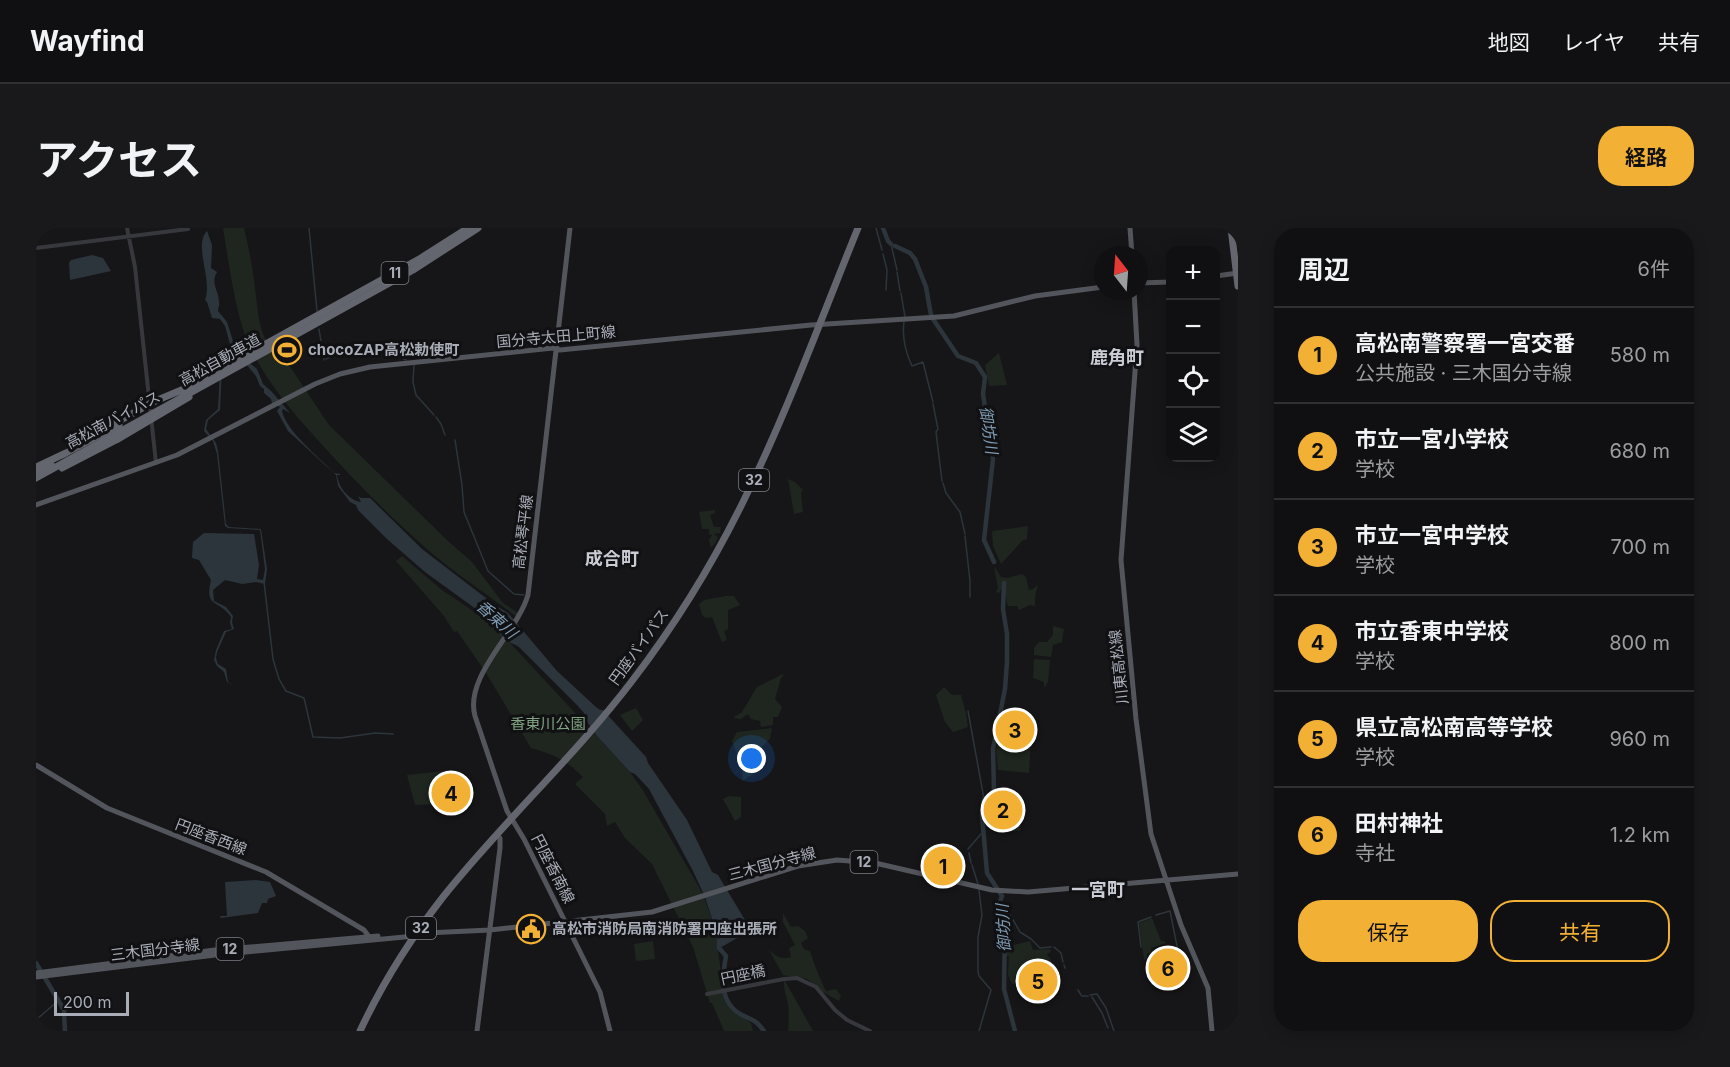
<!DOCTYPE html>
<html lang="ja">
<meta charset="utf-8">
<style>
:root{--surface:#101012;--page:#19191b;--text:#f1f3f6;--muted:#9c9d9f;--line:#303032;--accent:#f2b134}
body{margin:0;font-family:Inter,"Noto Sans JP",sans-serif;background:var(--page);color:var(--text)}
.controls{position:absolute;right:18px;top:18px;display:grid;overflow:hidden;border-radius:12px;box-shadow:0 3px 15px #0003}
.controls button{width:54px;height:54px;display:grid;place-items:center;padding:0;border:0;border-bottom:2px solid var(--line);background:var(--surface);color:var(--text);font:30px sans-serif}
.compass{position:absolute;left:1058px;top:18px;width:54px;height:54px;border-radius:50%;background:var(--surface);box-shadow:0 3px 15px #0003;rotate:343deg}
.scale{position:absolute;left:18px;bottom:15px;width:75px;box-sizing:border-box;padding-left:6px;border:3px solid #a8adb8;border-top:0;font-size:16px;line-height:21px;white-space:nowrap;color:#a8adb8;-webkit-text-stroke:4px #111113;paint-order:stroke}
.you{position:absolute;left:716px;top:531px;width:21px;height:21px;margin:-15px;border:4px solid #fff;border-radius:50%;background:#1a73e8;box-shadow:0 0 0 9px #1a73e833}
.badge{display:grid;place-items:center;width:39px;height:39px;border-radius:50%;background:var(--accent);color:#111;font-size:20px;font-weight:700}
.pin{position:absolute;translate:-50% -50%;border:3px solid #fff;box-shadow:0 2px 6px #0006}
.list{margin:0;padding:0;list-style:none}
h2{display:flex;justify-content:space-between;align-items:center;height:78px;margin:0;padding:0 24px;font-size:26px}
h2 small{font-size:20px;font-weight:400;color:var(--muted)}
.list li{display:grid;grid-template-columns:39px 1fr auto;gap:18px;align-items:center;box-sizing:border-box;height:96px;padding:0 24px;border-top:2px solid var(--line)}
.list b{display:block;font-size:22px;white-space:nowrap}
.list p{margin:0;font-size:20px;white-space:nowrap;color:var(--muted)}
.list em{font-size:20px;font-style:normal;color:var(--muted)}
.actions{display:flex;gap:12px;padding:18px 24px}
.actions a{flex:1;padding:14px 0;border:2px solid var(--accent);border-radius:24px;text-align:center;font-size:21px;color:var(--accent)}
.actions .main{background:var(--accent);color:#111}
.icon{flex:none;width:33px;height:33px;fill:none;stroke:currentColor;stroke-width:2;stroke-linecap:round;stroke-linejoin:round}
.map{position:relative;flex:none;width:1202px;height:803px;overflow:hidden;border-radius:24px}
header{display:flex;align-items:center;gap:36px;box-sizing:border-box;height:84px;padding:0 30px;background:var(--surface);border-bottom:2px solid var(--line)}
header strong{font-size:28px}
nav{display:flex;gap:33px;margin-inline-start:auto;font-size:21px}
.intro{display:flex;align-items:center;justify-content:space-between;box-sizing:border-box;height:144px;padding:0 36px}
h1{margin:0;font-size:42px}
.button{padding:15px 27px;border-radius:24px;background:var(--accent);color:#111;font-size:21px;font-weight:700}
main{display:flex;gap:36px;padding:0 36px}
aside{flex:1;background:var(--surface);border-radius:24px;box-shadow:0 3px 15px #0003}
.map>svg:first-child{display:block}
.green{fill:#1e261f}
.water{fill:#2c353c}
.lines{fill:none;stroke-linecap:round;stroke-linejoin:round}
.stream{stroke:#2c353c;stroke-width:1.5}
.river{stroke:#2c353c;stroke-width:4.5}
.minor{stroke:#37383d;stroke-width:4}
.major{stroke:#53555c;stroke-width:5}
.highway{stroke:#63666e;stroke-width:7}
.highway-bridge{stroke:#63666e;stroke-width:7}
.labels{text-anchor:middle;stroke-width:6;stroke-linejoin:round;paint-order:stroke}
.shield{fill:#111113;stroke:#7b7e86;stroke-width:1.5}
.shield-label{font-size:14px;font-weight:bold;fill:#a8adb8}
.street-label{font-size:15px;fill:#a8adb8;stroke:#111113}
.poi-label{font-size:15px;font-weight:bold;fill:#a8adb8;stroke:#111113;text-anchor:start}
.park-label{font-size:15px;fill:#7fa381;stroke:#111113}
.water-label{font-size:16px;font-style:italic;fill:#7f9bb3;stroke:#111113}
.quarter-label{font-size:18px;font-weight:bold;fill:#c9ccd4;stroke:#111113}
</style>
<header>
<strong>Wayfind</strong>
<nav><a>地図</a><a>レイヤ</a><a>共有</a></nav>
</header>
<div class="intro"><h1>アクセス</h1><a class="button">経路</a></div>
<main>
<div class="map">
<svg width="1202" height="803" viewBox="0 0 1202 803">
<rect width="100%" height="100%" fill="#161618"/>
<!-- green -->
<path class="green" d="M187,0H208C213,20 217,41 219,61C223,85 221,115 247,128L293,197L412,313L436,334L467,375L482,385L480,388C450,366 420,346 392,322C352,287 314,248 279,209C253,180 226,148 211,112C198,79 193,35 187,0Z
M963,125L971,157L953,158L949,137Z
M752,251L759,254L767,262L765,265L767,284L758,286Z
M679,282V285L674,287L678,299H685L684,305L678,306L682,309L680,314L675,320L673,312L676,307L673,306V301H666L663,284Z
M992,298L991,311L986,313L965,336L957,318L956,303Z
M366,328L406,362L455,395L456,399L462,402L594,544L606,561L667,666L679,700L688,767L693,778L715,795L717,803H688L676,775H674L657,719L616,636L589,610L579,594L571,598L569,586L539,556L547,549C529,531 519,527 495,520L450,445L421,403L418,404L408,388L360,333Z
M958,338L965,349L971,350L986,346L990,349L993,362L997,361L1002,357L999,368V378L994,377L983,382L981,378H972L970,371L972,370H970L968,358L963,365L960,364L962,360Z
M690,368H698L704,377L692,382V401L688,403L691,412L686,414L676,389L670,390L666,387L663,376L668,372Z
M1017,398L1028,401L1026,414L1017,417L1015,429L998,427V420L1003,414H1011L1017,407Z
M998,431L1014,432L1012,454L1008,460V454L997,450Z
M749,445L745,450L739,471L746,479L742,489H737V497L725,499L724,493L715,491L712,486L705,491L697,490L706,484L721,459Z
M908,459L916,467H925L930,485L932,499L917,504L909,494L900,467Z
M600,480L607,492L596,503L584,487Z
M736,500L734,511L721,523L726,540L706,553C708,537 701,528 696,513L701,504Z
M981,506L982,510H995L993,545L962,542L960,522L964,507Z
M408,543L409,545H416L417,561H408V576L379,577L371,547Z
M693,568L705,569V589L699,593L687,571Z
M967,577L986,578L984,603H962L959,580Z
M747,685L755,699L762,698L769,703L772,710L765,715L768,721L774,723C778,736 784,751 790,763L800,761L805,768L803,773L787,764L771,751L747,747L733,722C741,729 745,732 755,729L753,720L759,717L747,694Z
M1116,690L1125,713H1129L1130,715L1115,720V724L1111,726V730L1108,732L1103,695Z
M617,713L619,731L600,733L598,716Z
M994,713L997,722L1014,721L1015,724L1011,726L1022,744L976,756L972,747L973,728H970V719Z
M748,751L777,803H752C753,794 753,785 752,776C750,767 747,760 748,751Z"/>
<!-- water -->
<path class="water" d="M170,0L176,17L175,40L181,44C174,56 183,62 183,74C184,77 182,80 182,83L191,94L200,123L221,141L227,156L236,164L254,185L247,181L246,183C250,203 283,229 298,245L304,246V247H301C302,259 314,273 325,274L322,268L325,270H334L386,321L459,377L472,385L521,443L560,479L564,482H567L610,529L612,535L651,592L676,644L682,647L715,702L682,721L679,700L669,669L657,643L613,561L599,546L594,544L560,507L547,488L548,485L541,477L484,420C480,416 476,416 471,413C465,409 463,403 456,399L458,396L455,392L389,344L351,311L322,282L320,277L314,274L302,258L300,247L252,203L241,183L244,179L236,175L235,171L228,165V161L224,158L220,148L205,130L188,133L186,137L184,182L172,192L170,201L180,215L182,223L190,296L193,299L225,301L231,341L229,356L220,354L206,356L189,352L177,362L178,373L190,379L197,388L196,394L198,401L190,404L181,424L180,430L182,436L190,441L192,454L199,459L191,454L188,444L181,438L178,432L180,422L188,403L196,401L194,395L195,389C183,371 168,381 175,352L163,332L156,330L157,314L168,305L218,306L223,337L221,351L227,352L229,341L224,302L192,300L189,298L181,226L177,213L168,203L170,192L182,181L185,126L194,116L189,98L184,91L176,90L171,74L169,72C177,52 157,17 171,3Z
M56,27L67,30L75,43L34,52L33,35L35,32Z
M220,652L234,654L240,668L232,671L231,675H226L222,685L185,690L184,688H191L189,654Z"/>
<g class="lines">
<!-- stream -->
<path class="stream" d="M273,0L281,83
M840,0L846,22
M855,16L861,42
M847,26L851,42L850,62
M861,44L864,63
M865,65L869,89
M868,94C866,108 870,125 876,138L887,134L897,174
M283,101L288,132
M332,120L349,121L370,132
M290,131L305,125L320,129L330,120
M378,136L377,154L380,167L398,187
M897,176L902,201L900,204L906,253
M400,189L405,196L409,207
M419,212L426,257L428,284L452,343L478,366L488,367
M907,255L910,265L924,284L929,306
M929,308L934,353V369
M228,354L237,431L243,451L250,463L268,470L277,509L304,510L339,505L357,506
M932,483L948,571
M947,604H948
M932,621L945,606
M933,625L935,635
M936,637L942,656
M969,675L971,681
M972,683L984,704L995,711
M1120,687L1134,683L1144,733
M996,712L1004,720L1015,719
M1018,719L1025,725L1027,734
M1105,719L1102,694L1115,689
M1028,737L1029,740
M1042,762L1045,767
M1054,767L1061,766L1070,780L1078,803
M1046,768H1052
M1056,769L1066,785L1072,800
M0,792L23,772
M943,803L955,762L943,748L942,744V709L946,687L943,662"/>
<!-- river -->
<path class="river" d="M847,0L852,13L855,16
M859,18L874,25L879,31L890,59L895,87
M897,91L922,128L940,135L949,149L947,166L957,231L948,312L958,334
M968,355L967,381L971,406V434L969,461L957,521L958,564L956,567L948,571L946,587L951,645L966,668L963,676L969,699L968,761L979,803
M683,714V720L690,728C686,750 683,775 706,787C718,793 720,792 728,803
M0,735L28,782L29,803"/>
<!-- minor -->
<path class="minor" d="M91,0L99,39L120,235
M0,20L152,1
M671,766L748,751L761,750L780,759L799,782L811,792L834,803"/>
<!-- major -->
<path class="major" d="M534,0L492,367C481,405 428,448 439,488L471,583L488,611L564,764L574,803
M1094,0L1096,27
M1180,48L1202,45
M1103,55L1134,54
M1098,63L1101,117L1085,332L1100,491L1115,606L1145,697L1172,760L1176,803
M0,277L141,227L279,156L304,146L334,139L517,120L524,122L775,97L918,88L999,68L1067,59
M0,537L71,580L230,644L328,702L334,710
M0,745L179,722L342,708
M0,749L179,727L379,708L390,705L454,702L616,684L762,638L801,632L839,635L956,662L992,664L1202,646
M441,803L464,620V610L461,608"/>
<!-- highway -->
<path class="highway" d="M1195,0L1202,58
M156,157L385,30L432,0
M0,239L30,225L83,197
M26,240L82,211
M0,245L16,238
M324,803C346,756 375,710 407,669C467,594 538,529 596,453C639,397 676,337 707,274C751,185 785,91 822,0"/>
<!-- highway-bridge -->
<path class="highway-bridge" d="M76,197L117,174L162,155
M82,211L153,169
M0,250L377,42L442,0"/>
</g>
<!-- icons -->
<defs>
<g id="stadium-ring" transform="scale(1.5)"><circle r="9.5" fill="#111113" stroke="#f2b134" stroke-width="1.5"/><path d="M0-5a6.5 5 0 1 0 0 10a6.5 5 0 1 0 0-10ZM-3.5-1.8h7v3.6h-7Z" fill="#f2b134"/></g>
<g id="civic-ring" transform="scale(1.5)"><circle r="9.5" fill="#111113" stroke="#f2b134" stroke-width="1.5"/><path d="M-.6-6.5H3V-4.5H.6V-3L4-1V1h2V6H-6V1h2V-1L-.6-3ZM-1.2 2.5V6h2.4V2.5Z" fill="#f2b134"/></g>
</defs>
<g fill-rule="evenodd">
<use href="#stadium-ring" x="251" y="122"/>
<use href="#civic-ring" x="495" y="701"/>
</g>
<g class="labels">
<!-- shield labels -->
<g class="shield">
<rect x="345.5" y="34" width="27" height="22" rx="4.5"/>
<rect x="703" y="241" width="30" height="22" rx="4.5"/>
<rect x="814.5" y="623" width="27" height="22" rx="4.5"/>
<rect x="370" y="689" width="30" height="22" rx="4.5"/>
<rect x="180.5" y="710" width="27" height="22" rx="4.5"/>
</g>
<g class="shield-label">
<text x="359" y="50">11</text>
<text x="718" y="257">32</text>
<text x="828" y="639">12</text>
<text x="385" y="705">32</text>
<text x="194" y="726">12</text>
</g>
<!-- street labels -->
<g class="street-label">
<text transform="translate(520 109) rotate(-5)" y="5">国分寺太田上町線</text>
<text transform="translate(184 132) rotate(-29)" y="5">高松自動車道</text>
<text transform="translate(77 192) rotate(-28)" y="5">高松南バイパス</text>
<text transform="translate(487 304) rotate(-83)" y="5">高松琴平線</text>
<text transform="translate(603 419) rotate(-54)" y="5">円座バイパス</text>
<text transform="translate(1083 439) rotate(-96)" y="5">川東高松線</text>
<text transform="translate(175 609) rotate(21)" y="5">円座香西線</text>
<text transform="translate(736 636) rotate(-15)" y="5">三木国分寺線</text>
<text transform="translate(517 641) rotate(63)" y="5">円座香南線</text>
<text transform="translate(119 722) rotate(-7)" y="5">三木国分寺線</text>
<text transform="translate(707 747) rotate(-12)" y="5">円座橋</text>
</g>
<!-- poi labels -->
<g class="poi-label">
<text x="272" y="127">chocoZAP高松勅使町</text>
<text x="516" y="706">高松市消防局南消防署円座出張所</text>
</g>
<!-- park labels -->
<g class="park-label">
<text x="512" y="501">香東川公園</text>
</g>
<!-- water labels -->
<g class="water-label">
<text transform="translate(953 202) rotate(82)" y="6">御坊川</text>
<text transform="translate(461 391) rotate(42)" y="6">香東川</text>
<text transform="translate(967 700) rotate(-93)" y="6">御坊川</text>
</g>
<!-- quarter labels -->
<g class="quarter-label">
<text x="1081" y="136">鹿角町</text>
<text x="576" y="337">成合町</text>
<text x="1062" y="668">一宮町</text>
</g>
</g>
</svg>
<div class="controls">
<button>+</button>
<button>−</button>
<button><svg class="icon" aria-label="locate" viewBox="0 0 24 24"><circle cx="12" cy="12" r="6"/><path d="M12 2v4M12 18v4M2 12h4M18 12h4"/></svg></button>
<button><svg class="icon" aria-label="layers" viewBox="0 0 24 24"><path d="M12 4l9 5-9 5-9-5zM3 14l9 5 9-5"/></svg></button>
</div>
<svg class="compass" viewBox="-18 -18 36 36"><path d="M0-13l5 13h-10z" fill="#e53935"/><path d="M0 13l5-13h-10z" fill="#9c9d9f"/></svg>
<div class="scale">200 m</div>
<div class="you"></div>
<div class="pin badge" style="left:907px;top:638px">1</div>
<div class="pin badge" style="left:967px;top:582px">2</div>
<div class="pin badge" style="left:979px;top:502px">3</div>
<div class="pin badge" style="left:415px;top:565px">4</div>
<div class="pin badge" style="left:1002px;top:753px">5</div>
<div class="pin badge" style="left:1132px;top:740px">6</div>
</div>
<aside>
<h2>周辺<small>6件</small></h2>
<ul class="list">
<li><span class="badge">1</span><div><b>高松南警察署一宮交番</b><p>公共施設 · 三木国分寺線</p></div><em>580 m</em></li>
<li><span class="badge">2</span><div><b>市立一宮小学校</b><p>学校</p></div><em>680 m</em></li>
<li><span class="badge">3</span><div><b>市立一宮中学校</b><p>学校</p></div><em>700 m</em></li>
<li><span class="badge">4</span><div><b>市立香東中学校</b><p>学校</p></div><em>800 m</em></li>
<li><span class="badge">5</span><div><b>県立高松南高等学校</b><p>学校</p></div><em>960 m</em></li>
<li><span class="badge">6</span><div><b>田村神社</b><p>寺社</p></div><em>1.2 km</em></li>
</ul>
<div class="actions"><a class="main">保存</a><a>共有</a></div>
</aside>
</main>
